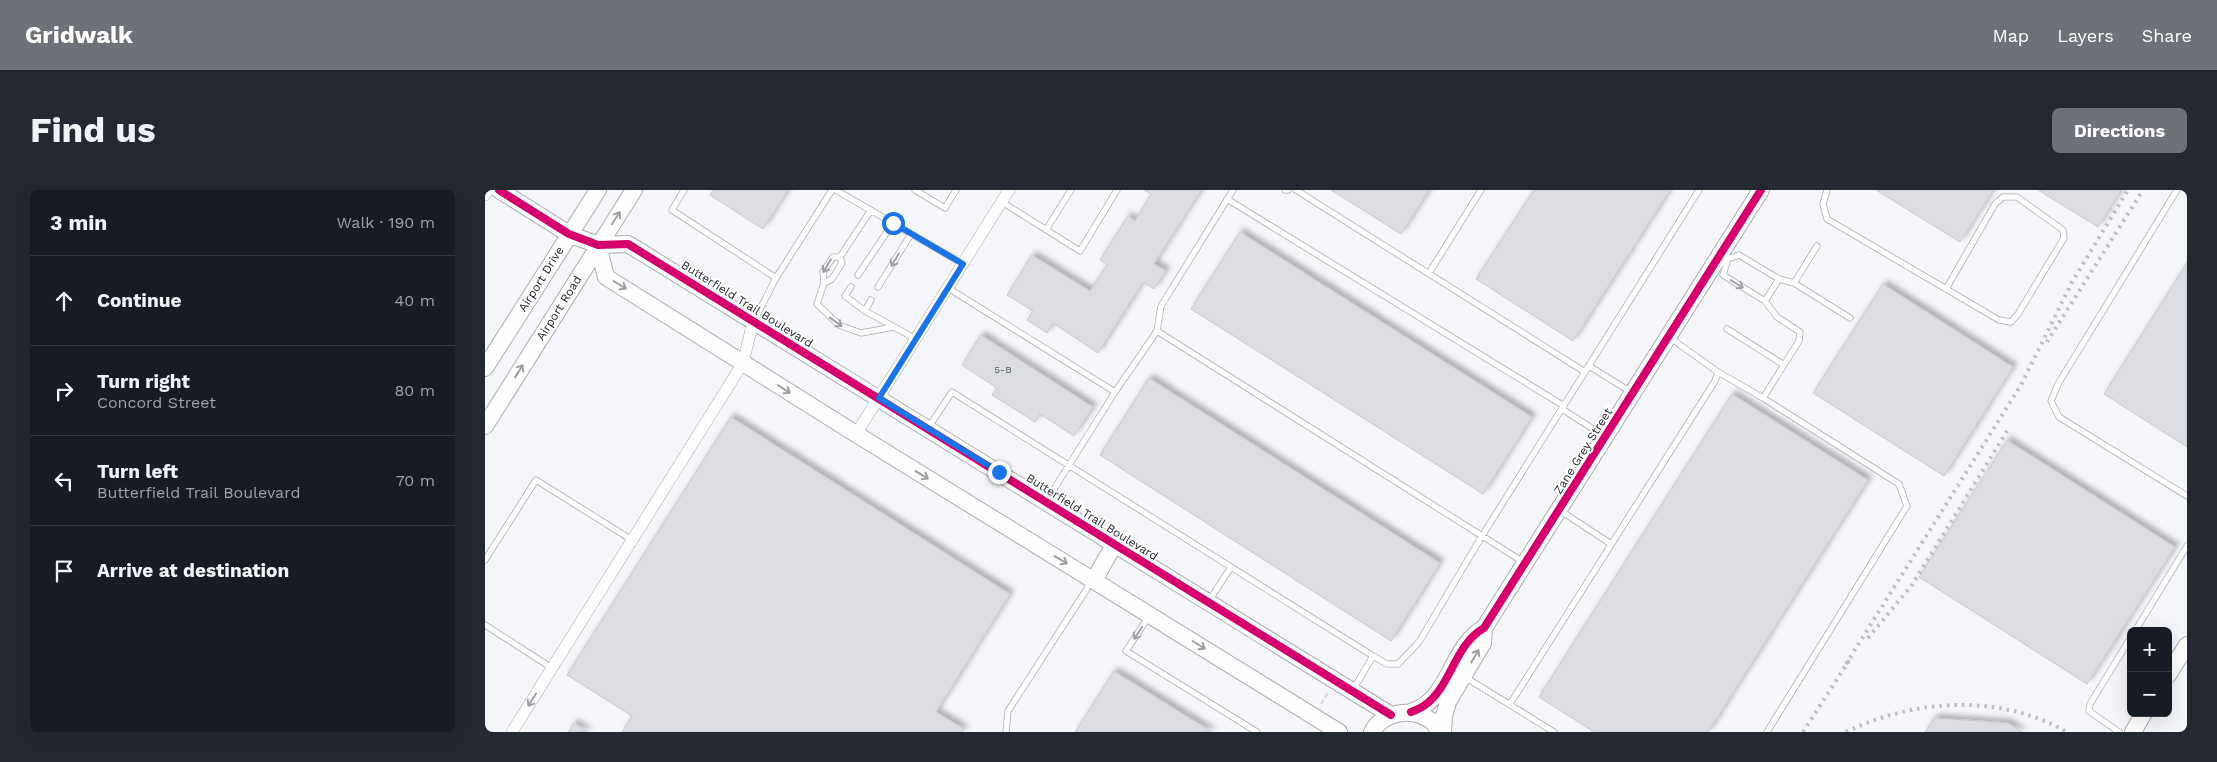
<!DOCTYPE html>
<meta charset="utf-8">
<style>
:root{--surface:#171b24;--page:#242831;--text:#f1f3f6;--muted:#9ea1a6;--line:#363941;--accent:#6e7177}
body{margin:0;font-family:"Work Sans",sans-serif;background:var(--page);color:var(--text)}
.controls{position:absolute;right:15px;bottom:15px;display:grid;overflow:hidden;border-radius:8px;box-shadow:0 5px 20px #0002}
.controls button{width:45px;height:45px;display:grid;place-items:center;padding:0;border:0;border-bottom:1px solid var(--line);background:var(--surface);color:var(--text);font:25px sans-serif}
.stop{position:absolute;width:15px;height:15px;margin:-11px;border:4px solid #1a73e8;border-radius:50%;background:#fff}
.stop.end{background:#1a73e8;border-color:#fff;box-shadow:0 1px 5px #0008}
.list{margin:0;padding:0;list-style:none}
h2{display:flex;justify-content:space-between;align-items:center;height:65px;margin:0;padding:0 20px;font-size:21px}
h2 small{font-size:16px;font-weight:400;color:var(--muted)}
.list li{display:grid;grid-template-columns:32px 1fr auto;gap:15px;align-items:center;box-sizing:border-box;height:90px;padding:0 20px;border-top:1px solid var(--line)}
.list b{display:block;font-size:19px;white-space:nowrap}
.list p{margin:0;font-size:16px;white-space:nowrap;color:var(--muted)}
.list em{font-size:16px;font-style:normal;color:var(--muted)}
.icon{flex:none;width:28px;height:28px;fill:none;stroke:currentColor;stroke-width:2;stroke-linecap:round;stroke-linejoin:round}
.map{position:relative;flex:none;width:1702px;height:542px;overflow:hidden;border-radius:8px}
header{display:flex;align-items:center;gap:30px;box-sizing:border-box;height:70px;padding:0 25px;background:var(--accent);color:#fff}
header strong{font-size:24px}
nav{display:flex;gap:28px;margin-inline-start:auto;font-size:18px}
.intro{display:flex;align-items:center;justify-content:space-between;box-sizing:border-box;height:120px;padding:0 30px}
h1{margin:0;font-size:35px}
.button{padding:12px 22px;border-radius:8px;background:var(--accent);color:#fff;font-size:18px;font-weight:700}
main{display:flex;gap:30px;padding:0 30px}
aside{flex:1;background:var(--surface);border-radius:8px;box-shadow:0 5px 20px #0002}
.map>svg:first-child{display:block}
.building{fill:#dbdde3;stroke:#c8c9cf;filter:url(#shadow)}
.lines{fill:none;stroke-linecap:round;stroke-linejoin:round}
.lane-casing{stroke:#aaacb1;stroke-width:7}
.street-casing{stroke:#aaacb1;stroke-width:12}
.secondary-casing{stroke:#aaacb1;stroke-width:18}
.path{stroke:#dcdcde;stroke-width:2.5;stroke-dasharray:5 2.5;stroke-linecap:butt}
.lane{stroke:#fefefe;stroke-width:5.5}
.street{stroke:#fefefe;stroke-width:11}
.secondary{stroke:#fefefe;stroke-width:16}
.rail{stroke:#bdbebf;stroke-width:4;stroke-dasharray:2.5 5;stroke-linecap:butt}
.cycleway-casing{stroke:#fff;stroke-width:11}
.cycleway{stroke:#d6006c;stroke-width:8}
.oneway{stroke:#9d9fa2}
.route{stroke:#1a73e8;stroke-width:6}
.labels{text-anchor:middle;stroke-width:4;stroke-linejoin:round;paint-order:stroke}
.number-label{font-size:10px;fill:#565a60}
.street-label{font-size:12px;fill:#262a31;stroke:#fff}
</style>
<header>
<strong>Gridwalk</strong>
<nav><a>Map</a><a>Layers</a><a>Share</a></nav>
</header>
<div class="intro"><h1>Find us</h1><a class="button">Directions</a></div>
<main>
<aside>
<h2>3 min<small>Walk · 190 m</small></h2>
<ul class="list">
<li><svg class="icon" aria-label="ahead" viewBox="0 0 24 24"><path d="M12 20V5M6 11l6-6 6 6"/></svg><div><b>Continue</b></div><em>40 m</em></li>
<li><svg class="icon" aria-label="right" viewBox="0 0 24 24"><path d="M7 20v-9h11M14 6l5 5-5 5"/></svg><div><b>Turn right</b><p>Concord Street</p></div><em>80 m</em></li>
<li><svg class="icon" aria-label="left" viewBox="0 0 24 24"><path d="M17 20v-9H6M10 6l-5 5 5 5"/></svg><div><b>Turn left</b><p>Butterfield Trail Boulevard</p></div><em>70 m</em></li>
<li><svg class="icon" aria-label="arrive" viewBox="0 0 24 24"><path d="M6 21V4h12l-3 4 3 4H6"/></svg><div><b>Arrive at destination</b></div></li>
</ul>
</aside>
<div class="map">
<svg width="1702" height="542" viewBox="0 0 1702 542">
<defs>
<filter id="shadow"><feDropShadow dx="4" dy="-4" stdDeviation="2.5" flood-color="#0004"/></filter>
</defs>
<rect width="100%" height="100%" fill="#f5f6fa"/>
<!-- building -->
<path class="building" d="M228,0H303L278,39L225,5Z
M659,0H716L669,74L681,81L669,99L658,92L613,163L568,133L562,143L542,130L548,121L522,105L547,65L605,101L622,75L615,70L643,26L650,31L666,4Z
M846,0H944L916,44Z
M1049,0H1185L1088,151L991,89Z
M1391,0H1508L1475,52Z
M1553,0H1636L1613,37Z
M755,42L1047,227L998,304L706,119Z
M1702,73V257L1619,204Z
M1398,94L1528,177L1459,286L1328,203Z
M496,145L608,217L589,246L555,224L550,232L507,205L512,198L477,175Z
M664,188L955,373L906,451L615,265Z
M1247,204L1383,290L1223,542H1109L1054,507Z
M246,227L525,404L451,522L479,539L477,542H137L147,526L82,485Z
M1522,250L1690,357L1602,494L1434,387Z
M629,481L727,542H590Z
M1449,528L1523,533L1537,542H1440Z
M89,533L103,542H83Z"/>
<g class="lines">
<!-- lane casing -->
<g class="lane-casing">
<path id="lane" d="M199,0L187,20L291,88
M351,0L478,74
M430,0L460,18L471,0
M800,0H803
M811,0L1100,182
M1342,0L1338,14L1342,29L1514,130L1526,132L1533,124L1579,48L1578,40L1532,7H1518L1510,14L1461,99
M1692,0L1573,194L1566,211L1574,227L1702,306
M742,9L1079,216
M517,12L595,61L632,0
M561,40L586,0
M355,67H348L338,82L339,93L332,114L354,135L376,143L409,137
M1243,69L1254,65L1294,89L1309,93L1365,128
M944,83L996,0
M373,85L408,33
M339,93L347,89L357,73L355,67L386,20
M1309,93L1332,56
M366,97L360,106L380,121L431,149
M393,97L426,44
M463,98L630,202L562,310
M1280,111L1294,89
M380,121L386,110
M269,131L291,88L347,0
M1242,139L1299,175
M672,141L1040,373
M1104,176L1146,202
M1233,182L1278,208L1314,151L1315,142L1292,127L1280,111L1238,85L1243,69
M630,202L672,141L676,116L748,0
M1278,208L1414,294L1422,316L1282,542
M1077,219L1119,246
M443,238L467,202L888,466L868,500
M1076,321L1126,354
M0,370L51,290L147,350
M724,411L746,377
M664,426L641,461L772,542
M0,435L67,478
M1650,441L1702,356
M888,466L902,474H913L934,452L997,346L1214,0
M980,487L1069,542
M1025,514L1230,191L1233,182L1184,147
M521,542L523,521L607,391
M1634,542L1604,521L1605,514L1646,447"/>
</g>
<!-- street casing -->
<g class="street-casing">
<path id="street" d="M0,5L3,0
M371,244L524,0
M27,542L258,173L268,132"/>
</g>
<!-- secondary casing -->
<g class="secondary-casing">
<path id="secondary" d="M14,0L84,44L113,55L143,54L906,525
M113,55L121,87L371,244L854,542
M0,178L113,0
M0,236L149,0
M609,390L629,355
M1683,485L1702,455
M926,522C931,520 936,518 940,515C967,495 969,455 999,438L1276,0
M887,542C898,522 926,517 945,530C949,532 952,538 955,542
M958,542L959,526L963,512L998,453L999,438
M1648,542L1659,523"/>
</g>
<!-- path -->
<path class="path" d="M836,514L843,502"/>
<!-- lane -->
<use href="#lane" class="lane"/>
<!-- street -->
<use href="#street" class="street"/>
<!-- secondary -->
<use href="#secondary" class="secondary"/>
<!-- rail -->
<path class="rail" d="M1562,152L1658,0
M1383,448L1427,395L1524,238
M1361,474L1536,195L1587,92L1643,0
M1318,542L1365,469
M1361,542C1429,509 1514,503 1582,542"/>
<!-- cycleway casing -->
<g class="cycleway-casing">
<path id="cycleway" d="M14,0L84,44L113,55L143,54L906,525
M926,522C931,520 936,518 940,515C967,495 969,455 999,438L1276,0"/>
</g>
<!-- cycleway -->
<use href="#cycleway" class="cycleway"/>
</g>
<!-- one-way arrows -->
<defs><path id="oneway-shaft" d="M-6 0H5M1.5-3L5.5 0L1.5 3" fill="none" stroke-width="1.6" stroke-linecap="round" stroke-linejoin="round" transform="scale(1.25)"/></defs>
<g class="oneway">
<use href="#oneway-shaft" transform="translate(131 28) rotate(-57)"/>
<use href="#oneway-shaft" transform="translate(410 70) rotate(121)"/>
<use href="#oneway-shaft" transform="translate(342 76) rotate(121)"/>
<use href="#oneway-shaft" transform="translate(1252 94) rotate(32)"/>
<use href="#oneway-shaft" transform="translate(135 95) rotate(32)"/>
<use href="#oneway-shaft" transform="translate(351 132) rotate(36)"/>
<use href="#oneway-shaft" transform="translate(34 181) rotate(-58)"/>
<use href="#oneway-shaft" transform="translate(299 199) rotate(32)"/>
<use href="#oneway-shaft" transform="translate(437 285) rotate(31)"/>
<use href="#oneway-shaft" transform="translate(576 370) rotate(31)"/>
<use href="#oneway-shaft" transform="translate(653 443) rotate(123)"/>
<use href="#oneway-shaft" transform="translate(714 455) rotate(32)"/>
<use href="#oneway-shaft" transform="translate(990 466) rotate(-59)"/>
<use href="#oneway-shaft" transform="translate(47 510) rotate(122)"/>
</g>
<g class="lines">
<!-- route -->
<path class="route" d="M408,33L478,74L394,208L514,282"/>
</g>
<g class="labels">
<!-- number labels -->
<g class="number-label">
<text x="518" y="183">5-B</text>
</g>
<!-- street labels -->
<g class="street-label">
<text transform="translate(56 89) rotate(-58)" y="4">Airport Drive</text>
<text transform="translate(262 114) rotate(32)" y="4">Butterfield Trail Boulevard</text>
<text transform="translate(74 118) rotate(-58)" y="4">Airport Road</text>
<text transform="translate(1098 261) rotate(-58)" y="4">Zane Grey Street</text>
<text transform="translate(607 327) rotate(32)" y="4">Butterfield Trail Boulevard</text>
</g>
</g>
</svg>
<div class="controls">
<button>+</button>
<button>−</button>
</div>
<div class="stop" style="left:408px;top:33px"></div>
<div class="stop end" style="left:514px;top:282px"></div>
</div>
</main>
